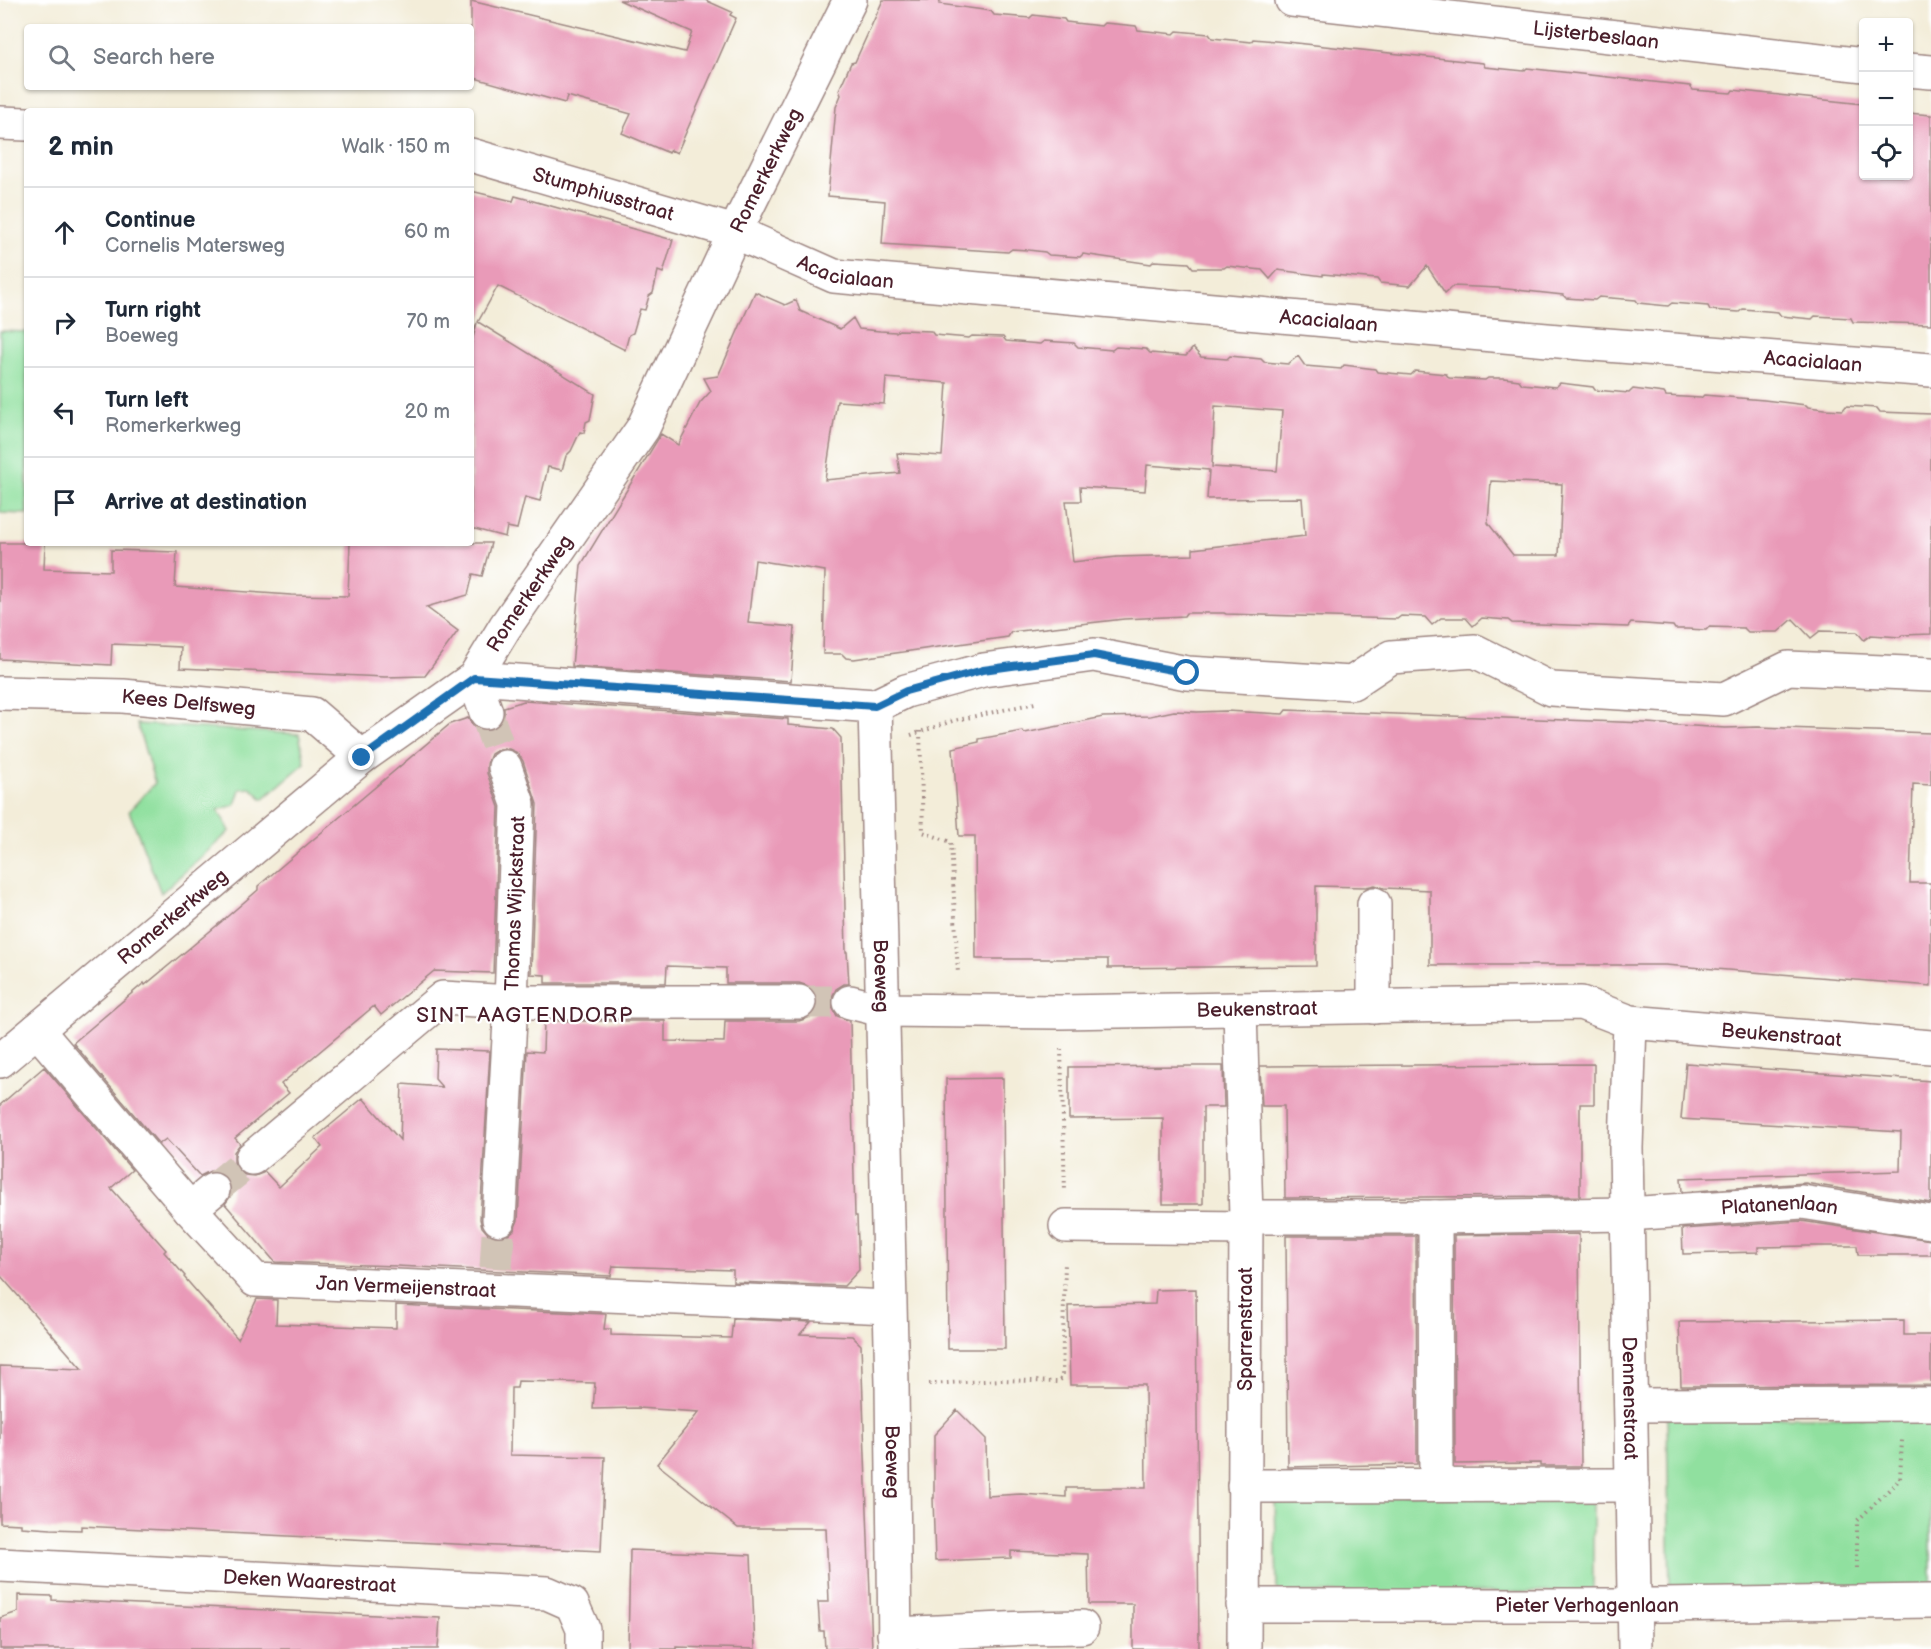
<!DOCTYPE html>
<meta charset="utf-8">
<style>
:root{--surface:#fff;--page:#f2f2f3;--text:#1f2937;--muted:#747a83;--line:#e0e1e3}
body{margin:0;font-family:"Balsamiq Sans",sans-serif;background:var(--page);color:var(--text)}
.controls{position:absolute;right:18px;top:18px;display:grid;overflow:hidden;border-radius:6px;box-shadow:0 2px 4px #0004}
.controls button{width:54px;height:54px;display:grid;place-items:center;padding:0;border:0;border-bottom:2px solid var(--line);background:var(--surface);color:var(--text);font:30px sans-serif}
.stop{position:absolute;width:18px;height:18px;margin:-14px;border:4px solid #1f6fb2;border-radius:50%;background:#fff}
.stop.end{background:#1f6fb2;border-color:#fff;box-shadow:0 2px 6px #0008}
.list{margin:0;padding:0;list-style:none}
h2{display:flex;justify-content:space-between;align-items:center;height:78px;margin:0;padding:0 24px;font-size:26px}
h2 small{font-size:20px;font-weight:400;color:var(--muted)}
.list li{display:grid;grid-template-columns:39px 1fr auto;gap:18px;align-items:center;box-sizing:border-box;height:90px;padding:0 24px;border-top:2px solid var(--line)}
.list b{display:block;font-size:22px;white-space:nowrap}
.list p{margin:0;font-size:20px;white-space:nowrap;color:var(--muted)}
.list em{font-size:20px;font-style:normal;color:var(--muted)}
.icon{flex:none;width:33px;height:33px;fill:none;stroke:currentColor;stroke-width:2;stroke-linecap:round;stroke-linejoin:round}
.map{position:relative;flex:none;width:1931px;height:1649px;overflow:hidden}
.search{position:absolute;background:var(--surface);box-shadow:0 2px 4px #0004;left:24px;top:24px;width:450px;height:66px;display:flex;align-items:center;gap:15px;box-sizing:border-box;padding:0 21px;border-radius:6px;color:var(--muted);font-size:22px}
.panel{position:absolute;background:var(--surface);box-shadow:0 2px 4px #0004;left:24px;top:108px;width:450px;height:438px;border-radius:6px}
.map>svg:first-child{display:block}
.green{fill:#90e09f;stroke:#6d8065;stroke-width:1.5}
.building{fill:#e99ab8;fill-rule:evenodd}
.lines{fill:none;stroke-linecap:round;stroke-linejoin:round}
.minor-tunnel{stroke:#d1c4b6;stroke-width:33;stroke-dasharray:33 16;stroke-linecap:butt}
.minor-casing{stroke:#9e8682;stroke-width:36}
.path{stroke:#9e8682;stroke-width:4;stroke-dasharray:1.5 4.5;stroke-linecap:butt}
.minor{stroke:#fff;stroke-width:33}
.route{stroke:#1f6fb2;stroke-width:8}
.labels{text-anchor:middle;stroke-width:4.5;stroke-linejoin:round;paint-order:stroke}
.street-label{font-size:20px;fill:#4a1f2b;stroke:#fff}
.neighbourhood-label{font-size:21px;letter-spacing:1.5px;fill:#4a1f2b;stroke:#fff}
</style>
<div class="map">
<svg width="1931" height="1649" viewBox="0 0 1931 1649">
<rect width="100%" height="100%" fill="#fff"/>
<filter id="ink" filterUnits="userSpaceOnUse"><feTurbulence type="fractalNoise" baseFrequency=".0167" numOctaves="2"/><feDisplacementMap in="SourceGraphic" scale="12" xChannelSelector="R" yChannelSelector="G"/><feConvolveMatrix kernelMatrix="1 2 1 2 8 2 1 2 1" color-interpolation-filters="sRGB"/></filter>
<filter id="wash" filterUnits="userSpaceOnUse"><feTurbulence type="fractalNoise" baseFrequency=".008" numOctaves="4" result="noise"/><feDisplacementMap in="SourceGraphic" scale="24" xChannelSelector="R" yChannelSelector="G"/><feGaussianBlur stdDeviation="1.35" result="paint"/><feColorMatrix in="noise" values="0 0 0 0 0 0 0 0 0 0 0 0 0 0 0 0 0 1.4 0 .05"/><feComposite in="paint" operator="in"/></filter>
<g filter="url(#wash)">
<rect width="100%" height="100%" fill="#f3edd9"/>
<!-- green -->
<path class="green" d="M0,331L27,332V514L0,513Z
M137,724L299,734L305,763L263,799L251,788L240,789L235,805L218,810L230,831L161,893L129,811L155,783Z
M1667,1417H1931V1590L1670,1593Z
M1275,1494H1593V1592L1277,1593Z"/>
<g id="blocks">
<!-- building -->
<path class="building" d="M619,0H705L732,12L730,15L736,18L677,153L671,150L669,153L622,133L631,114L567,96L565,103L471,77V1L685,52L692,32Z
M883,0H941L939,4L991,11L994,15L1030,18L1033,15L1064,19L1066,22L1101,26L1104,23L1116,24L1136,26L1138,30L1174,34L1177,31L1209,34L1212,38L1251,42L1253,39L1287,42L1483,63L1485,67L1524,71L1527,68L1535,69L1690,86L1693,90L1731,93L1733,90L1751,92L1863,104V176H1908V113L1931,115V324L1853,322L1851,318L1815,316L1812,319L1781,316L1778,312L1743,309L1739,312L1710,310L1708,306L1672,303L1668,306L1638,303L1636,300L1599,297L1595,300L1566,298L1563,295L1498,288L1453,286L1445,293L1427,266L1410,286L1380,283L1377,279L1323,274V276L1278,270L1270,279L1262,270L1227,266L1224,268H1193L1189,263L1154,261L1151,264L1083,254L1080,257L1049,255L1045,252L1028,250L1012,249L1008,252L882,244L885,201L828,196L836,107L841,95L839,90L851,63L855,62Z
M471,191L513,201L515,196L673,240L663,273L658,271L653,293L649,296L645,310L640,309L633,333L629,335L625,350L498,286L478,322L595,394L590,420L586,422L584,433L580,432L571,451L566,456L562,470L548,467L540,501L525,497L517,529L507,527L505,537L471,528V345L477,323L471,334Z
M755,292L785,305L796,300L800,311L840,329L853,318L859,329L880,331L896,332L899,330L931,331L934,335L969,338L972,336L1003,337L1006,341L1040,344L1044,341L1074,343L1078,347L1112,350L1116,347L1146,349L1150,353L1186,356L1193,348L1201,357L1227,359L1230,356L1251,358L1261,359L1264,362L1288,364L1298,356L1305,366L1341,369L1344,365L1375,369L1377,372L1411,375L1415,371L1446,374L1449,378L1485,380L1488,378H1504L1519,380L1522,384L1556,387L1560,383L1593,387L1595,390L1629,393L1633,389L1664,393L1666,396L1701,398L1704,395L1764,400L1806,405L1808,407L1825,409L1843,410L1846,406L1877,408L1880,412L1931,414V634L1902,635L1900,637L1871,635L1864,640L1857,632L1820,631L1811,638L1793,619L1778,632H1748L1744,628L1709,627L1706,630L1687,629H1675L1673,626L1631,623L1628,627L1512,623L1508,620L1482,618L1473,626L1466,618H1441L1432,625L1425,617L1401,616L1397,619L1226,614L1224,613H1186L1184,616L1124,619L1011,632L1008,637L854,659L846,658L842,654H823L825,571L755,560L748,623L795,627L791,681L572,666L581,565L661,434L678,445L700,403L711,391L704,378L718,376ZM886,378L947,383L942,456L897,453L900,473L825,480L837,401L884,404ZM1215,406L1282,411L1277,471L1212,467ZM1147,465L1209,470L1207,499L1302,498L1305,536L1193,549V555L1117,557L1073,562L1066,501H1081L1080,487L1145,491ZM1491,481L1562,484L1559,555H1513L1488,523Z
M0,543H45L44,569L111,571V550L177,552L175,587L291,595L348,596L350,543H491L482,576L473,574L468,595L426,607L458,631L425,676L385,677L180,668L181,647L112,644L111,665L0,659Z
M524,701L788,719V725L833,729L841,738L846,952H847L849,984H844L836,989L832,997V1007L837,1016L850,1021L855,1216H857L859,1270L844,1286L733,1282V1270L613,1266L611,1276L396,1266L275,1262L225,1204L230,1197L232,1187L227,1178L220,1173L210,1171L200,1176L166,1139L159,1144L73,1043L144,983L145,985L221,922L258,890V886L450,724L468,718L474,727L483,730H492L501,724L504,716V707ZM509,749L518,753L523,761L537,804L531,974L545,975V983H666L667,966L726,968V983H799L808,986L815,992L818,1001L815,1012L808,1018L799,1021H725L724,1042L665,1041V1021H544L543,1052L527,1051L518,1220L514,1230L507,1236L497,1238L488,1234L482,1227L480,1219L490,1051L436,1049L435,1079L442,1087L402,1084L400,1140L363,1098L315,1138L322,1147L279,1187L265,1172L255,1176L245,1175L237,1170L234,1162V1152L240,1144L235,1138L289,1093L281,1084L374,1006L381,1015L434,971L493,973L499,807L487,773V764L491,754L499,749Z
M1286,710L1646,723L1725,728L1758,727L1931,733V785L1913,784L1910,883H1931V986L1665,965H1430V890L1384,888L1375,885L1366,887L1316,886V966L1108,968V959H976L975,836H959L953,748L979,742V739L1022,731L1025,733L1103,717L1150,716L1174,711L1197,712L1226,711L1283,714Z
M1686,1063L1931,1081V1203L1805,1183L1682,1192L1681,1178L1900,1171L1901,1132L1681,1119Z
M1594,1064V1104H1580V1196L1285,1198L1284,1106H1262L1260,1066Z
M1193,1066H1223L1224,1107H1203V1204H1163V1118L1069,1119V1067Z
M44,1067L132,1170L111,1188L166,1250L164,1252L185,1276L184,1277L238,1339L257,1299L277,1300L276,1324L396,1328V1305L606,1314L604,1329H611V1335L731,1338L733,1319L811,1322L800,1334L852,1336L861,1345L872,1649H825L824,1631H820L818,1602H829L826,1528H738L657,1464L699,1412L638,1408L593,1409L595,1383L518,1381L517,1388H511L510,1455L605,1457L601,1551L81,1526V1530L51,1529L21,1527V1524L0,1523V1366L82,1369L0,1275V1105Z
M1003,1078L1005,1349H948L946,1079Z
M1801,1221L1931,1240V1255H1858L1857,1246H1807L1758,1247V1252L1683,1254L1682,1229Z
M1579,1234L1581,1466H1540V1463L1455,1464L1454,1235Z
M1286,1236H1416L1417,1464L1288,1467Z
M1196,1289L1199,1649H1133V1604H1089L1088,1554L1011,1551V1558L935,1561L933,1498H934V1435L957,1410L986,1439L987,1496L1021,1494L1066,1497V1488H1146L1145,1385H1070L1068,1306L1155,1304L1156,1290Z
M1904,1320V1335H1931V1385L1681,1386L1679,1322Z
M630,1550L751,1555L755,1649L676,1647V1649H628Z
M18,1595L52,1596V1600L440,1618L438,1649H0V1618L18,1612Z"/>
</g>
</g>
<g filter="url(#ink)">
<use href="#blocks" fill-opacity="0" stroke="#9e8682" stroke-width="1.5"/>
<g class="lines">
<!-- minor-tunnel -->
<path class="minor-tunnel" d="M486,712L505,767
M799,1002H850
M213,1190L252,1158
M496,1268L499,1219"/>
<!-- minor casing -->
<g class="minor-casing">
<g id="minor">
<path id="s1" d="M1292,0L1864,65"/>
<path d="M1908,70L1931,72"/>
<path d="M0,123L27,124"/>
<path id="s2" d="M471,155L735,232L834,276L1581,343L1931,370"/>
<path d="M474,678L875,706L906,691L983,670L1094,655L1187,673L1352,683L1391,657L1475,651L1551,689L1724,699L1788,668L1931,674"/>
<path d="M474,678L486,712"/>
<path id="s3" d="M0,693L123,696L312,714L362,757"/>
<path id="s4" d="M875,706L892,1384L895,1649"/>
<path d="M1374,904V1007"/>
<path id="s5" d="M850,1002L882,1010L1060,1012L1581,1003L1630,1022L1626,1148L1635,1649"/>
<path d="M1240,1010L1246,1217L1244,1649"/>
<path id="s6" d="M1630,1022L1931,1047"/>
<path id="s7" d="M37,1030L190,1209L255,1280L889,1307"/>
<path id="s8" d="M0,1061L362,757L474,678L505,627L643,428L735,232L850,0"/>
<path d="M252,1158L443,998L511,1002H799"/>
<path d="M190,1209L213,1190"/>
<path id="s9" d="M1246,1217H1435L1628,1214L1802,1202L1931,1222"/>
<path d="M1435,1217L1436,1485"/>
<path id="s10" d="M499,1219L511,1002L518,804L505,767"/>
<path d="M1066,1226L1246,1228"/>
<path d="M1631,1405L1931,1404"/>
<path d="M1244,1486L1632,1485"/>
<path id="s11" d="M0,1565L547,1593L572,1604L583,1629V1649"/>
<path id="s12" d="M1243,1605H1661L1931,1601"/>
<path d="M894,1634L1028,1628L1082,1627"/>
</g>
</g>
<!-- path -->
<path class="path" d="M920,731L923,832L951,842L958,974
M911,735L953,721L1035,703
M1061,1049L1065,1192
M929,1384L1003,1380L1058,1382L1062,1378L1065,1262
M1857,1568V1521L1900,1479L1902,1440"/>
<!-- minor -->
<use href="#minor" class="minor"/>
</g>
</g>
<g class="lines" filter="url(#ink)">
<!-- route -->
<path class="route" d="M362,758L474,678L875,706L906,691L983,670L1094,655L1187,673"/>
</g>
<g class="labels">
<!-- street labels -->
<g class="street-label">
<text dy="7" stroke="none"><textPath href="#s1" startOffset="306">Lijsterbeslaan</textPath></text>
<text dy="7" stroke="none"><textPath href="#s8" startOffset="1197">Romerkerkweg</textPath></text>
<text dy="7" stroke="none"><textPath href="#s2" startOffset="138">Stumphiusstraat</textPath></text>
<text dy="7" stroke="none"><textPath href="#s2" startOffset="394">Acacialaan</textPath></text>
<text dy="7" stroke="none"><textPath href="#s2" startOffset="880">Acacialaan</textPath></text>
<text dy="7" stroke="none"><textPath href="#s2" startOffset="1366">Acacialaan</textPath></text>
<text dy="7" stroke="none"><textPath href="#s8" startOffset="711">Romerkerkweg</textPath></text>
<text dy="7" stroke="none"><textPath href="#s3" startOffset="189">Kees Delfsweg</textPath></text>
<text dy="7" stroke="none"><textPath href="#s10" startOffset="316">Thomas Wijckstraat</textPath></text>
<text dy="7" stroke="none"><textPath href="#s8" startOffset="225">Romerkerkweg</textPath></text>
<text dy="7" stroke="none"><textPath href="#s4" startOffset="270">Boeweg</textPath></text>
<text dy="7" stroke="none"><textPath href="#s5" startOffset="408">Beukenstraat</textPath></text>
<text dy="7" stroke="none"><textPath href="#s6" startOffset="152">Beukenstraat</textPath></text>
<text dy="7" stroke="none"><textPath href="#s9" startOffset="534">Platanenlaan</textPath></text>
<text dy="7" stroke="none"><textPath href="#s7" startOffset="483">Jan Vermeijenstraat</textPath></text>
<text transform="translate(1245 1329) rotate(-90)" y="7">Sparrenstraat</text>
<text dy="7" stroke="none"><textPath href="#s5" startOffset="1161">Dennenstraat</textPath></text>
<text dy="7" stroke="none"><textPath href="#s4" startOffset="756">Boeweg</textPath></text>
<text dy="7" stroke="none"><textPath href="#s11" startOffset="310">Deken Waarestraat</textPath></text>
<text dy="7" stroke="none"><textPath href="#s12" startOffset="344">Pieter Verhagenlaan</textPath></text>
</g>
<!-- neighbourhood labels -->
<g class="neighbourhood-label">
<text x="525" y="1022">SINT AAGTENDORP</text>
</g>
</g>
</svg>
<div class="controls">
<button>+</button>
<button>−</button>
<button><svg class="icon" aria-label="locate" viewBox="0 0 24 24"><circle cx="12" cy="12" r="6"/><path d="M12 2v4M12 18v4M2 12h4M18 12h4"/></svg></button>
</div>
<div class="stop" style="left:1187px;top:673px"></div>
<div class="stop end" style="left:362px;top:758px"></div>
<div class="search"><svg class="icon" aria-label="search" viewBox="0 0 24 24"><circle cx="10" cy="10" r="6"/><path d="M15 15l6 6"/></svg>Search here</div>
<section class="panel">
<h2>2 min<small>Walk · 150 m</small></h2>
<ul class="list">
<li><svg class="icon" aria-label="ahead" viewBox="0 0 24 24"><path d="M12 20V5M6 11l6-6 6 6"/></svg><div><b>Continue</b><p>Cornelis Matersweg</p></div><em>60 m</em></li>
<li><svg class="icon" aria-label="right" viewBox="0 0 24 24"><path d="M7 20v-9h11M14 6l5 5-5 5"/></svg><div><b>Turn right</b><p>Boeweg</p></div><em>70 m</em></li>
<li><svg class="icon" aria-label="left" viewBox="0 0 24 24"><path d="M17 20v-9H6M10 6l-5 5 5 5"/></svg><div><b>Turn left</b><p>Romerkerkweg</p></div><em>20 m</em></li>
<li><svg class="icon" aria-label="arrive" viewBox="0 0 24 24"><path d="M6 21V4h12l-3 4 3 4H6"/></svg><div><b>Arrive at destination</b></div></li>
</ul>
</section>
</div>
